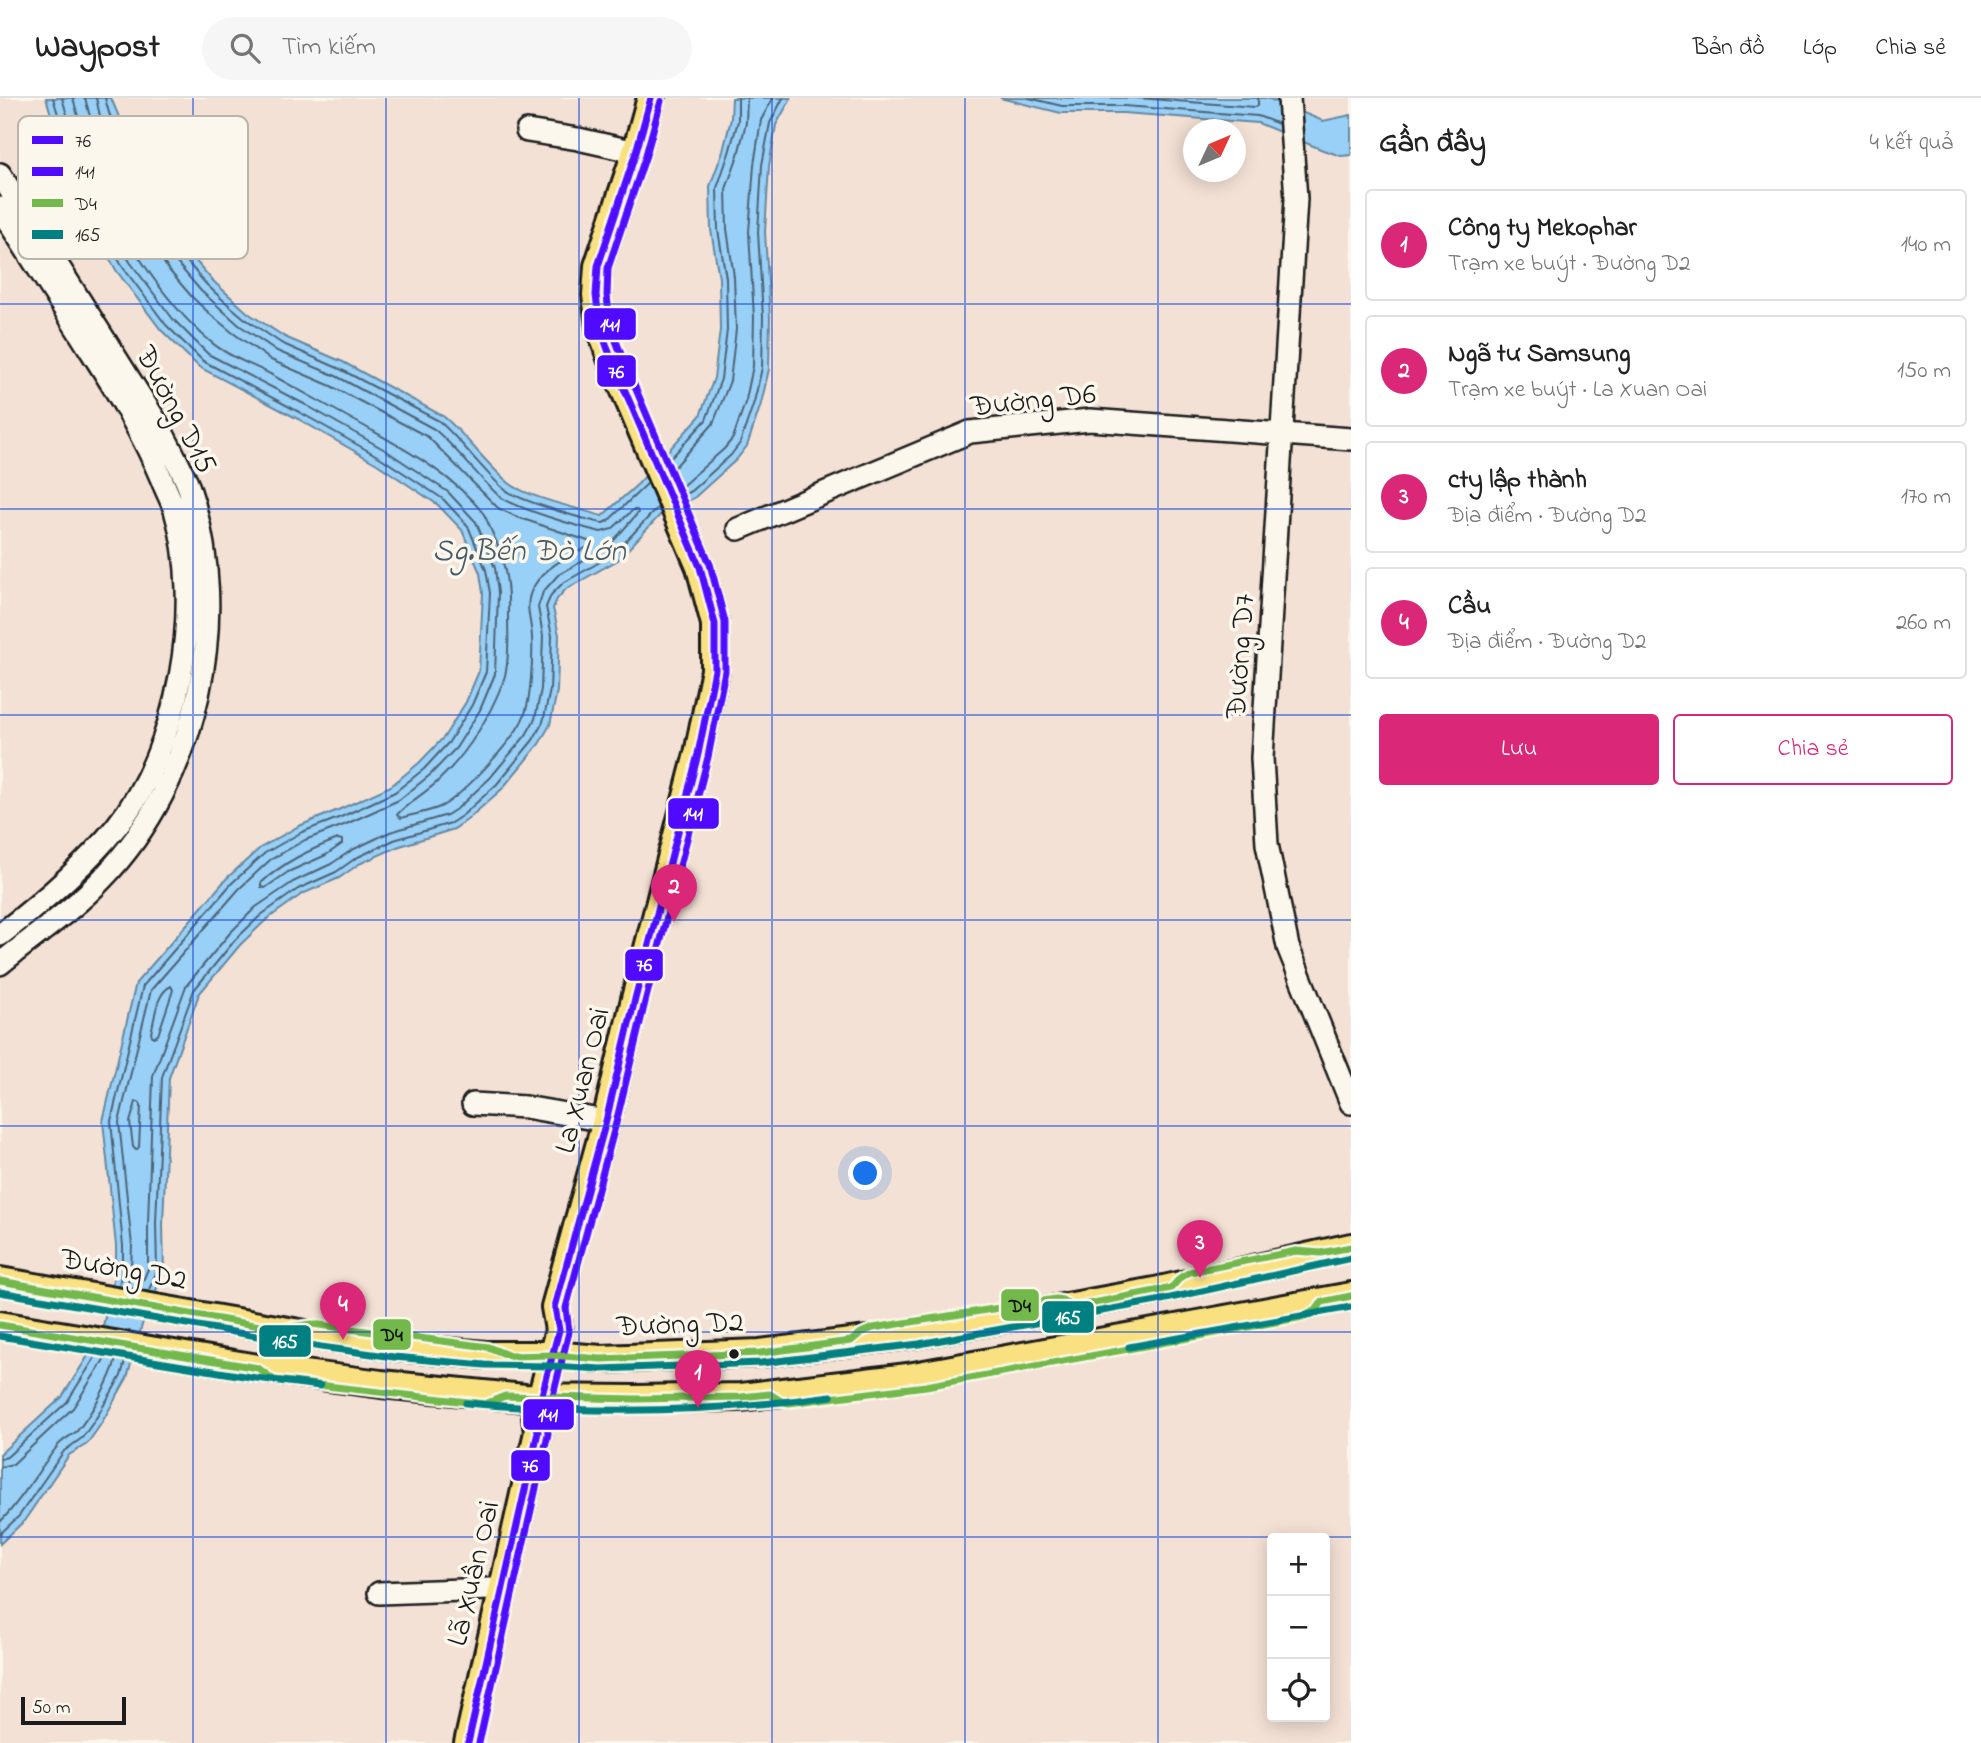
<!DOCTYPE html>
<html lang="vi">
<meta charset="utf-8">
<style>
:root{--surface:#fff;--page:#f6f6f6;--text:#222;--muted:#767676;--line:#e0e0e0;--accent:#db2777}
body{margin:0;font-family:"Indie Flower",sans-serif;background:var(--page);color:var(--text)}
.controls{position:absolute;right:21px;bottom:21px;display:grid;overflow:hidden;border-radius:7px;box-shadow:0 4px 18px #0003}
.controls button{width:63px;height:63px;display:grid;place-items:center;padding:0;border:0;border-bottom:2px solid var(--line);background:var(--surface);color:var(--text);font:35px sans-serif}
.compass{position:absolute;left:1183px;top:21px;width:63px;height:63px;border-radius:50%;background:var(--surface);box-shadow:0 4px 18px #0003;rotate:46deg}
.scale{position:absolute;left:21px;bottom:18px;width:105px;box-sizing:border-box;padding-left:7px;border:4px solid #1c1c1c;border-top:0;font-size:19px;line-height:24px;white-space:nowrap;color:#1c1c1c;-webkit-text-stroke:5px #fbf7ec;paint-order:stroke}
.you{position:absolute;left:866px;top:1076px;width:24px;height:24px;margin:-18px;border:5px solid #fff;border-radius:50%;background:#1a73e8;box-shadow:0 0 0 10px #1a73e833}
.badge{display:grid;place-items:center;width:46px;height:46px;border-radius:50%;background:var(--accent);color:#fff;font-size:23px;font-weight:700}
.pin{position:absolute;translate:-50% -58px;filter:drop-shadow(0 2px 4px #0008)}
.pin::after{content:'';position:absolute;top:37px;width:24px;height:21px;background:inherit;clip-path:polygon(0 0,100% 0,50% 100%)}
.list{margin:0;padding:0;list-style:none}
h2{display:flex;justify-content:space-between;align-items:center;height:91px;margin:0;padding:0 28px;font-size:30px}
h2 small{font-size:23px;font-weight:400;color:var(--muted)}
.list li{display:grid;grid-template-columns:46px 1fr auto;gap:21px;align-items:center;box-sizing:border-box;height:112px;margin:0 14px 14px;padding:0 14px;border:2px solid var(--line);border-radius:7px}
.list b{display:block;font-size:26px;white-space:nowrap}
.list p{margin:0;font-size:23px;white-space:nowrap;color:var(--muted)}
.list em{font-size:23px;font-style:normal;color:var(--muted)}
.actions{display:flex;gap:14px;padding:21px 28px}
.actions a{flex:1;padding:16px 0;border:2px solid var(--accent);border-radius:7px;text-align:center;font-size:24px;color:var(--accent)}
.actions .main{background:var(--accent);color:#fff}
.icon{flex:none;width:38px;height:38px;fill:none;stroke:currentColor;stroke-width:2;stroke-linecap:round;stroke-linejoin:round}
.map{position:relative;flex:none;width:1351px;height:1645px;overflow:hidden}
header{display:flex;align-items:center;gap:42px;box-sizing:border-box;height:98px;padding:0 35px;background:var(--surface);border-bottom:2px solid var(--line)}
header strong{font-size:33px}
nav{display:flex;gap:38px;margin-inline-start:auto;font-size:24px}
.search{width:490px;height:63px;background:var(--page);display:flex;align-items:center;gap:18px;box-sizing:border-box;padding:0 24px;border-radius:38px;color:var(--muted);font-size:26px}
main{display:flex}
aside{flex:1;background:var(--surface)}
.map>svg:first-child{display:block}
.built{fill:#f4e1d5;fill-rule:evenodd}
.water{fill:#98d0f8;stroke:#6688a0;stroke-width:2}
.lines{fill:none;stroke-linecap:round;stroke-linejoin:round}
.shore{stroke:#4e6474;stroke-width:2}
.minor-casing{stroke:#1c1c1c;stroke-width:26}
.major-casing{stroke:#1c1c1c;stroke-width:32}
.minor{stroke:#fbf7ec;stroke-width:21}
.major{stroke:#f9e181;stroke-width:26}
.bus-1-casing{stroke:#fbf7ec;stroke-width:12}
.bus-2-casing{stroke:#fbf7ec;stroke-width:12}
.bus-3-casing{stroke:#fbf7ec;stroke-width:12}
.bus-4-casing{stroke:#fbf7ec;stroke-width:12}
.bus-1{stroke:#4f0aff;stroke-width:7}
.bus-2{stroke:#4f0aff;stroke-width:7}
.bus-3{stroke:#72b84b;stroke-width:7}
.bus-4{stroke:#008080;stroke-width:7}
.grid{fill:none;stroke:#1d4ed8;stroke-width:2;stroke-opacity:0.55}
.bus-dot{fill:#1c1c1c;stroke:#fbf7ec;stroke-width:2.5}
.labels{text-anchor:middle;stroke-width:7;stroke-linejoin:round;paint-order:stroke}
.street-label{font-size:30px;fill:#1c1c1c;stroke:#fbf7ec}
.water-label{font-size:32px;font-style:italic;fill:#475b69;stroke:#fbf7ec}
.key{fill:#fbf7ec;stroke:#b8b5ae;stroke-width:2}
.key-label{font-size:19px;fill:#1c1c1c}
.line-badge{stroke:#fbf7ec;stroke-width:2.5}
.badge-label{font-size:19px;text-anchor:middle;font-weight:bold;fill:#fff}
.pale-badge-label{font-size:19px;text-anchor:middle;font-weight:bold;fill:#111}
</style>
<header>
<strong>Waypost</strong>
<div class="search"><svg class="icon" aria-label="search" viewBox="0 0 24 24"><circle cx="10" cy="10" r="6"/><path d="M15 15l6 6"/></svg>Tìm kiếm</div>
<nav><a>Bản đồ</a><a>Lớp</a><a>Chia sẻ</a></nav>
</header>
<main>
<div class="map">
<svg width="1351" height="1645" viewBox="0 0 1351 1645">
<rect width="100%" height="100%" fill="#fbf7ec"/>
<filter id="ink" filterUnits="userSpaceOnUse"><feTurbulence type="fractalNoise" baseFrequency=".0143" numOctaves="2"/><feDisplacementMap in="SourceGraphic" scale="14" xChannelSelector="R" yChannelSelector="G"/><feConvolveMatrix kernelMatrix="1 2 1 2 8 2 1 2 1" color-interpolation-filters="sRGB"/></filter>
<g filter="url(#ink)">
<!-- built -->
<path class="built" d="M0,0H1351V1645H0ZM1194,32H1236V74H1194ZM1272,1440H1325V1619H1272Z"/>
<!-- water -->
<path class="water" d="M46,0H111L155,104L189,155L211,181L248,215L285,239L343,264L443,318C467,338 485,365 509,385C524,398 580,411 602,418L638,386L700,318L714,280L720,232L719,180L711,132L710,88L723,53L731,21L732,0H791L776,27L769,68L765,134L770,219L769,271L761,306L747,348L736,362L694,400L661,416L618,462L566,491L557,501L553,510L559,537L557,593L550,627L539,646L502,691L467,722L454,731L397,749L359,766L339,780L302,796L266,822L240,847L199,896L169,980L163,1126L164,1174L144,1220L127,1280L101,1326L87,1346L69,1357L24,1423L0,1446V1356L62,1299L101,1237L116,1169V1148L103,1023L136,885L227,780L260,750L299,728L338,712L391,688L419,665L444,639L466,604L479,573L483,495L480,475L462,432L438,407L377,366L298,321L199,269L161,232L116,172L102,147L72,85Z
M1000,0H1267L1323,23L1351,17V57L1341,58L1323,52L1258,25L1123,15H1061Z"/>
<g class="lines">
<!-- shore -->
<path class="shore" d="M53,0L78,82L108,143L122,168L166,227L203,263L301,315L381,360L443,401L468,428L486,472L490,495L486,574L472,607L449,644L424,671L395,694L341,719L302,734L265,755L232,785L143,888L111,1023L123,1148V1169L119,1188
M62,0L86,79L116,139L130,164L173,221L208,256L306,307L385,352L448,394L476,424L495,470L498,495L495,576L480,612L456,650L430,677L399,702L344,727L305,742L270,762L239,791L151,892L119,1024L132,1148L131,1170L127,1190
M73,0C80,25 86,52 96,76C121,136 161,202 211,244C227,258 253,267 272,277C303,294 333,311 364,328C406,352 453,377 483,415C487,421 489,428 492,434C505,461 509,486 508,516C508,535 510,566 503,584C488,622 467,656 437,684C428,693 402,709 397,717L401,720C414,716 430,714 442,708C463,697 516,640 524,618C531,602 533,558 532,539C531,520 523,506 534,488C546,467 570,458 590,448L591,444L517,419L498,410L428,339L331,288L271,262L233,235L211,217L192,199L168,171L133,117L91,22L85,0
M96,0L100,18L141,110L177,165L201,193L239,227L277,253L336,278L434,331C458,351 475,376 498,397C513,410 580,429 601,434L612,431L633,412H637L638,415L608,449L558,477L543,494L538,509L543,538L541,591L535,621L526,637L490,680L458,710L447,717L390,734L352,752L331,766L293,784L256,809L230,835L186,888L153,978L148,1125V1171L139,1192
M105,0L109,15L149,107L184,160L206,186L223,202L244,220L281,245L340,271L439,323C463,344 481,371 504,391C517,402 585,422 603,425L608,423L648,385
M1029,0L1062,8H1124L1258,18L1279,26
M1137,0L1255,9L1258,7V0
M670,361L706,322L721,281L727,232L726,180L718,132L717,90L729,55L738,23V0
M674,370L713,326L730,283L736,231L734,179L727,131L726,91L738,57L746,25L747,0
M682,388L724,351L733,340L746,302L753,268L754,219L749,134L754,67L761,22L773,0
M685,396L691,393L731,357L740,345L754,304L762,270L763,219L758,134L762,67L770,25L783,0
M338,741L342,742V746L326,757L288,774L265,790L261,789V785C284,764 309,752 338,741Z
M171,888L173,892L158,937L153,939L151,935C155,920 156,895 171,888Z
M136,1004H139L141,1007L139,1049L136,1052L133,1049L130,1024Z
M148,1194L157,1173L156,1125L162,979L194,892L235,842L261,817L298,791L336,774L356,760L394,742L451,725L463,717L497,686L533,642L543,624L550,592L552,538L546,509L551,497L563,485L614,456L658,409
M0,1361L7,1359L67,1304L96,1258
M0,1369L13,1366L73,1310L105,1260
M0,1424C22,1402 37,1374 56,1350C61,1342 70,1339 77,1333C91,1317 111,1281 116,1261
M0,1436L19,1418L64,1353L82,1340L95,1322L121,1278L125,1263"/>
<!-- minor casing -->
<g class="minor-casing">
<path id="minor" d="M1289,0L1296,101L1262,660L1267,746L1288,849L1351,1005
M527,33L578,41L636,54
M0,76L159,328C169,348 181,369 189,390C233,520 198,682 102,781C72,813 34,838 0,866
M0,110C30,158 61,205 91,253C118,295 143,336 162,382C166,392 171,402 175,412C204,508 180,650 116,729C85,768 40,806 0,837
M738,431L970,334L1090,322L1351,341
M473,1006L525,1009L606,1023
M379,1495L490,1491"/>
</g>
<!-- major casing -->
<g class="major-casing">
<path id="major" d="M0,1183L323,1239L395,1249L486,1257H551L601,1261L760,1255L918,1236L1155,1193L1351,1149
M0,1227L258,1270L381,1286L525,1300L636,1301L741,1299L908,1279L1351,1198
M468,1645L538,1334L536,1320L559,1232L555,1209L606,1023L635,901L698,656L715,572V526L700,469L611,260L600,229L596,197L598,168L636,54L651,0"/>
</g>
<!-- minor -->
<use href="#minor" class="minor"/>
<!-- major -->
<use href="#major" class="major"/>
<!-- bus-1 casing -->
<g class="bus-1-casing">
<path id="bus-1" d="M468,1645L538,1334L536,1320L559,1232L555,1209L606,1023L635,901L698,656L715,572V526L700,469L611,260L600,229L596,197L598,168L636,54L651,0"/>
</g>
<!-- bus-2 casing -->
<g class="bus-2-casing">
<path id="bus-2" d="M479,1645L548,1336L547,1321L569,1234L566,1210L616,1025L645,904L708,659L725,573V524L710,466L621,256L610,227L607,197L608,170L646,57L661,3"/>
</g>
<!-- bus-3 casing -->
<g class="bus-3-casing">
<path id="bus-3" d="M0,1183L277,1231L312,1226L488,1249L510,1258L551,1257L601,1261L760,1255L851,1243L861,1235L873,1230L1056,1201L1062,1202L1073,1209L1171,1190L1181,1179L1190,1174L1296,1153L1321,1155L1351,1149
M0,1227L258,1270L274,1282L485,1306L505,1298L636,1301L741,1299L770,1296L781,1303L789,1305L926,1288L1303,1219L1317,1211L1322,1204L1351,1198"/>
</g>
<!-- bus-4 casing -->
<g class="bus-4-casing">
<path id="bus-4" d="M0,1194L321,1249L394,1259L485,1267L551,1268L601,1271L761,1265L919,1246L1157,1203L1351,1160
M0,1238L256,1280L320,1288
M1129,1249L1351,1209
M466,1305C588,1316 710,1315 831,1298"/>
</g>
<!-- bus-1 -->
<use href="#bus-1" class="bus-1"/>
<!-- bus-2 -->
<use href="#bus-2" class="bus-2"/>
<!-- bus-3 -->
<use href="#bus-3" class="bus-3"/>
<!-- bus-4 -->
<use href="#bus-4" class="bus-4"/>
</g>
</g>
<!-- grid -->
<path class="grid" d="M193,0V1645M386,0V1645M579,0V1645M772,0V1645M965,0V1645M1158,0V1645M0,206H1351M0,411H1351M0,617H1351M0,822H1351M0,1028H1351M0,1234H1351M0,1439H1351"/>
<!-- markers -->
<circle class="bus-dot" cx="734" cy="1256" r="6"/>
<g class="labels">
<!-- street labels -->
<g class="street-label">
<text transform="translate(1033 301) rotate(-6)" y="10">Đường D6</text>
<text transform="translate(177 311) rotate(62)" y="10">Đường D15</text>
<text transform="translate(1239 558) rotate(-86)" y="10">Đường D7</text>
<text transform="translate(581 982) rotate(-76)" y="10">La Xuan Oai</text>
<text transform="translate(124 1170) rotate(10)" y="10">Đường D2</text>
<text transform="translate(680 1225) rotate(-2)" y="10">Đường D2</text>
<text transform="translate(472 1475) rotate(-77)" y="10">Lã Xuân Oai</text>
</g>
<!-- water labels -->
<g class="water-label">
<text x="529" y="462">Sg.Bến Đò Lớn</text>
</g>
</g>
<!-- legend -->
<rect x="18" y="18" width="230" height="143" rx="10" class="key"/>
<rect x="32" y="38" width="31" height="8" fill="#4f0aff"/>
<rect x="32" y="69" width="31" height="9" fill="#4f0aff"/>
<rect x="32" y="101" width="31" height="8" fill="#72b84b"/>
<rect x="32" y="132" width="31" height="9" fill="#008080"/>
<g class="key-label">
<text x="75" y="49">76</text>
<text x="75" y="80">141</text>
<text x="75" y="112">D4</text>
<text x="75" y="143">165</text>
</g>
<g class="line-badge">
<rect x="583" y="209" width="54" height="34" rx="7" fill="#4f0aff"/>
<rect x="596" y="256" width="41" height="34" rx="7" fill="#4f0aff"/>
<rect x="667" y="699" width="53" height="33" rx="7" fill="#4f0aff"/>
<rect x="624" y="850" width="40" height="34" rx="7" fill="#4f0aff"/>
<rect x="1000" y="1190" width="40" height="34" rx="7" fill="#72b84b"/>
<rect x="1041" y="1202" width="54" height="34" rx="7" fill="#008080"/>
<rect x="372" y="1220" width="40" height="33" rx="7" fill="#72b84b"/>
<rect x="258" y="1226" width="54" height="34" rx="7" fill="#008080"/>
<rect x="522" y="1300" width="53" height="33" rx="7" fill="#4f0aff"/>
<rect x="510" y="1351" width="41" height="33" rx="7" fill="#4f0aff"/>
</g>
<g class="badge-label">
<text x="610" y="233">141</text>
<text x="616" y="280">76</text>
<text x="693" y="722">141</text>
<text x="644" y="873">76</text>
<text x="1068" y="1226">165</text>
<text x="285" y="1250">165</text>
<text x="548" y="1323">141</text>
<text x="530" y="1374">76</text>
</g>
<g class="pale-badge-label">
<text x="1020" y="1214">D4</text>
<text x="392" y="1243">D4</text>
</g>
</svg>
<div class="controls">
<button>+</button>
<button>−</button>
<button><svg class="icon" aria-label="locate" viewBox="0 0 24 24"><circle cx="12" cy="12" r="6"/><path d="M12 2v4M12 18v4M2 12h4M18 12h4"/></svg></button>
</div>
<svg class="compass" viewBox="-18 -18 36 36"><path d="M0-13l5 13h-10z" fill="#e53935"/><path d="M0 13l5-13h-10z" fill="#767676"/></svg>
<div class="scale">50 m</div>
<div class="you"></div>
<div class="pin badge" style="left:698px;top:1310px">1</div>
<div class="pin badge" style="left:674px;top:824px">2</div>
<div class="pin badge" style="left:1200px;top:1180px">3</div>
<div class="pin badge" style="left:343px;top:1242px">4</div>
</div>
<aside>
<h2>Gần đây<small>4 kết quả</small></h2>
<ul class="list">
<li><span class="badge">1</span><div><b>Công ty Mekophar</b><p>Trạm xe buýt · Đường D2</p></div><em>140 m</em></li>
<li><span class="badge">2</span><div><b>Ngã tư Samsung</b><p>Trạm xe buýt · La Xuan Oai</p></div><em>150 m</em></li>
<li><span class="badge">3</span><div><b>cty lập thành</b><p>Địa điểm · Đường D2</p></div><em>170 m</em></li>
<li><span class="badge">4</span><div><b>Cầu</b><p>Địa điểm · Đường D2</p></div><em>260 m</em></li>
</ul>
<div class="actions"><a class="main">Lưu</a><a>Chia sẻ</a></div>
</aside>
</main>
